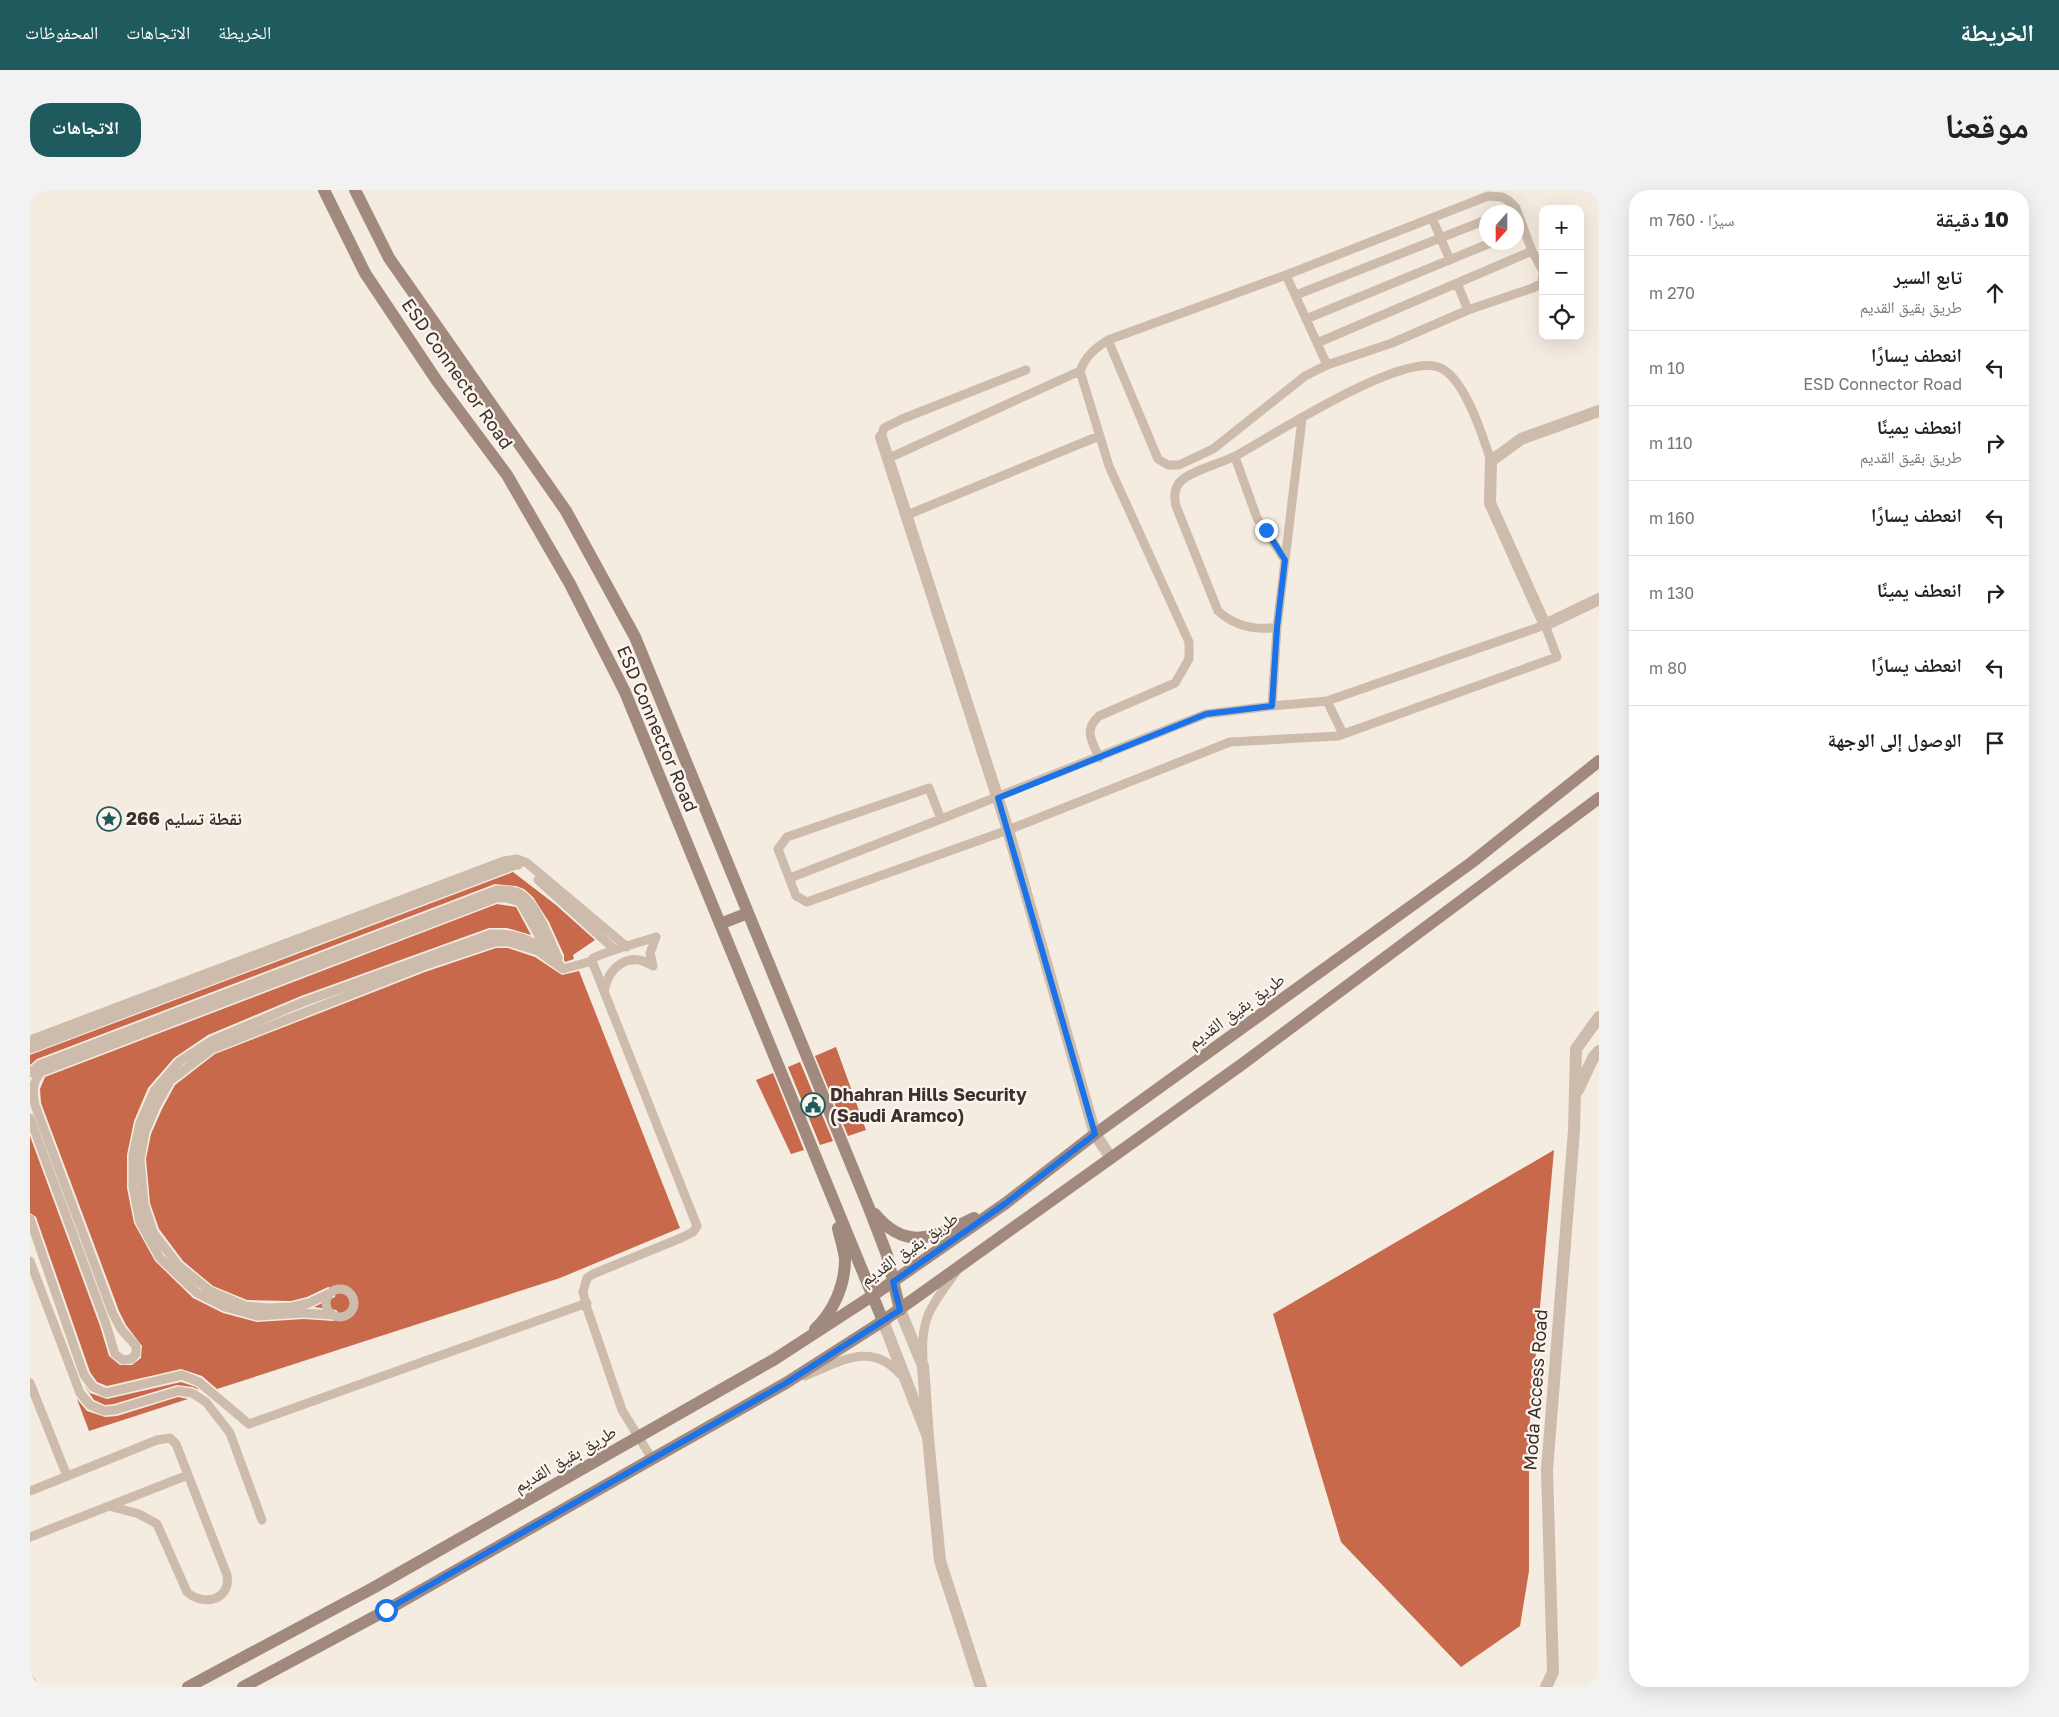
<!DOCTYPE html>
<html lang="ar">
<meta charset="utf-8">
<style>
:root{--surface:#fff;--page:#f2f2f2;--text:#202124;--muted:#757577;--line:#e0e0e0;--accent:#1f5a5e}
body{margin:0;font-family:"Golos Text","Noto Naskh Arabic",sans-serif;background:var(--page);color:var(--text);direction:rtl}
.controls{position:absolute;right:15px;top:15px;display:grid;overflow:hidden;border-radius:10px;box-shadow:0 5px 20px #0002}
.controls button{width:45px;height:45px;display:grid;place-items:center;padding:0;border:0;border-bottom:1px solid var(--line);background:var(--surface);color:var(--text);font:25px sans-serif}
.compass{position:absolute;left:1449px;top:15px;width:45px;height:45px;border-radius:50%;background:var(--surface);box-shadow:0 5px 20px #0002;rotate:201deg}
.stop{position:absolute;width:15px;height:15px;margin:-11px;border:4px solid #1a73e8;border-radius:50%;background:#fff}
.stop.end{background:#1a73e8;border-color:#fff;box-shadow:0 1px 5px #0008}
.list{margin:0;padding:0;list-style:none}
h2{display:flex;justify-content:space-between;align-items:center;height:65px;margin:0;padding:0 20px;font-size:21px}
h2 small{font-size:16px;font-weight:400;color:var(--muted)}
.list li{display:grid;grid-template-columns:32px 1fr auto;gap:15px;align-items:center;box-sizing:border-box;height:75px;padding:0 20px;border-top:1px solid var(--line)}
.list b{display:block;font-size:19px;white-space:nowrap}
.list p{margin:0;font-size:16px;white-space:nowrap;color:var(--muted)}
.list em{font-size:16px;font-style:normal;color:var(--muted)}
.icon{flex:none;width:28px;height:28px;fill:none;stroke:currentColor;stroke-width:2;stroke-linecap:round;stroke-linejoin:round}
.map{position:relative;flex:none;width:1569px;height:1497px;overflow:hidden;direction:ltr;border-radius:20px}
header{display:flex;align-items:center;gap:30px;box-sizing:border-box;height:70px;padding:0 25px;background:var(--accent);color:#fff}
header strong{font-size:24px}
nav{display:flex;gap:28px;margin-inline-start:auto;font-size:18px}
.intro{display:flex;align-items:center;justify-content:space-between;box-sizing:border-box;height:120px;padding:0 30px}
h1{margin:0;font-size:35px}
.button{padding:12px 22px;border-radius:20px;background:var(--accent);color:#fff;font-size:18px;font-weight:700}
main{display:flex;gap:30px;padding:0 30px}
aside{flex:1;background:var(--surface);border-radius:20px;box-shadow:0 5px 20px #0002}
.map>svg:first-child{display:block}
.building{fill:#c8694b}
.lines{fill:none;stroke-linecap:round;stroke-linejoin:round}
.service{stroke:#cdbbac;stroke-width:9}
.minor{stroke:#cdbbac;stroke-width:12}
.secondary{stroke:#a18a7d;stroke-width:12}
.route{stroke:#1a73e8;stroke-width:6}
.labels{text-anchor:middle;stroke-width:4.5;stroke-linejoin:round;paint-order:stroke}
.street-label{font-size:18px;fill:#3b302b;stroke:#fbf5ee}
.poi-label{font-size:18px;font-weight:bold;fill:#3b302b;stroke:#fbf5ee;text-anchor:start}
</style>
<header>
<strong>الخريطة</strong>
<nav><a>الخريطة</a><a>الاتجاهات</a><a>المحفوظات</a></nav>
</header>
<div class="intro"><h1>موقعنا</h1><a class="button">الاتجاهات</a></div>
<main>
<aside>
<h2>10 دقيقة<small>سيرًا · 760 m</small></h2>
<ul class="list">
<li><svg class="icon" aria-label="ahead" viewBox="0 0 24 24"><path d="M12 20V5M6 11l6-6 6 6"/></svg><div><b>تابع السير</b><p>طريق بقيق القديم</p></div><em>270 m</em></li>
<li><svg class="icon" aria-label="left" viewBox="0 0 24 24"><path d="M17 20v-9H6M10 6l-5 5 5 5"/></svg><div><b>انعطف يسارًا</b><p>ESD Connector Road</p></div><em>10 m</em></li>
<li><svg class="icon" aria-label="right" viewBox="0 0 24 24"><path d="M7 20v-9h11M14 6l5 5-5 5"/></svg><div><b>انعطف يمينًا</b><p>طريق بقيق القديم</p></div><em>110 m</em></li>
<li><svg class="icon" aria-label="left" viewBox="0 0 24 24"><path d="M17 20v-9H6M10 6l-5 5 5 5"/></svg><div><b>انعطف يسارًا</b></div><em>160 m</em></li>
<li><svg class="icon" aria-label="right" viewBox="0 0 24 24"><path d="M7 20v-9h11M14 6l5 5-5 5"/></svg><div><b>انعطف يمينًا</b></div><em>130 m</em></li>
<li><svg class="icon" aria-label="left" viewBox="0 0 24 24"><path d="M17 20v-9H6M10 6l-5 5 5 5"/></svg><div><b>انعطف يسارًا</b></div><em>80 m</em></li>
<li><svg class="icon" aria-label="arrive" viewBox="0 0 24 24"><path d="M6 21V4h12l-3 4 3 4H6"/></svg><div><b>الوصول إلى الوجهة</b></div></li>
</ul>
</aside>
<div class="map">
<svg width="1569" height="1497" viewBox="0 0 1569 1497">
<rect width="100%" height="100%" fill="#f4ebe1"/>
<!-- building -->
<path class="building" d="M483,682L526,715L565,750L543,765L544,769L535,772L534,770V765L519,732L503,707L494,699L486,696L465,694L7,869L0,875V865Z
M467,714L486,717L501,745L477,738H459L271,806L178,845L144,868L118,898L104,931L97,965V998L104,1033L125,1071L163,1108L193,1123L227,1132L274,1129L303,1131L308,1129L309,1123L306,1120L284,1117L305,1107L306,1101L303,1098L298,1097L277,1107L261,1111L217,1110L183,1096L153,1071L129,1039L120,1013L116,969L121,944L132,919L145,895L185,864L395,782L466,758H478L505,767L532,785L549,781L650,1038L530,1088L187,1199L172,1186L151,1179L77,1196L67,1192L60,1182L6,1027L0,1023V946L70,1136L79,1166L90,1175H102L111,1168L112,1156L96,1135L89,1121L11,913L10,899L15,887Z
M806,857L836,940L818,946L785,866Z
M770,872L803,951L790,955L758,877Z
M743,883L774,960L761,964L726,890Z
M1524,960L1499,1240V1381L1490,1436L1431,1477L1311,1352L1243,1124Z
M151,1192L166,1197L169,1200L163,1197L147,1195L84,1214L75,1215L64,1210L54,1195L60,1203L77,1209Z
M148,1207L158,1209L59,1241L47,1209L57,1221L75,1227L87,1226Z"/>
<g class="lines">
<!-- service -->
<path class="service" d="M1402,28L1420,70
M1256,85L1297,175
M1427,93L1438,120
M1266,105L1456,30
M1276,129L1463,52
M1078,150L1128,269L1138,275H1149L1183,259L1275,186L1297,175L1362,153L1438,120L1503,98L1512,93L1513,84
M1287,153L1502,61
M851,247L854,238L872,229L996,180
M1205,267L1227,328L1255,370
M859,268L1050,181
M877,325L1069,246
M1515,435L1527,467L1308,546L1200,552L978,640L777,712L766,706L748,659L757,647L899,598L911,629L1176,524L1242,516L1297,511Z
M1247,437L1272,229
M1297,511L1313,544
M1242,516L1247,437C1224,441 1205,436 1188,421L1146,316C1144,308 1144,297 1151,291C1162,280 1194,273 1209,264C1247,243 1369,164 1408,177C1434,185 1453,247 1461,271
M1069,568C1062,550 1053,541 1069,526L1145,493L1159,469V452L1079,276L1050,181C1056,166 1064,159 1078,150L1256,85L1458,6L1472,7L1479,11L1486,18L1502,61L1513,81
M760,688L911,629
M508,690L584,759
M623,776L620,763L626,747
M574,802C578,777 599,760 623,776
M0,850L474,671L487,669L497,673L597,757
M0,859L485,675H488
M0,883L9,875L467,700C476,700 486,700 493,706C508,717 520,751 528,768
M0,928L76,1134L85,1164L93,1170L101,1169L106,1164V1156L91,1139L83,1124L5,915C2,902 2,893 11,882L466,708H477L490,712L516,758L533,779
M0,1029L54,1185L63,1197L76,1203L152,1185L169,1192L219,1234L557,1113
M0,1071L50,1203L60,1215L74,1221L85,1220L148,1201L162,1203L176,1212L200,1243L232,1330
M296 1113a14 14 0 1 1 28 0a14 14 0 1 1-28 0Z
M300,1103L279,1113L262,1117L238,1118L215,1116L180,1101L148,1075L123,1042L114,1014L110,969L115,942L126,916L140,891L182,859L393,776L465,752H479L508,761L533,779L562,771
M303,1125L274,1123L227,1126L195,1117L167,1103L130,1068L110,1032L103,997V965L110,933L124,901L149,872L181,851L273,812L461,744C482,743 497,749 515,758
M893,1169C890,1126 903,1114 926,1082
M775,1186C810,1172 841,1150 871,1185
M0,1193L37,1286
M622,1269L592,1220L556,1115L553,1102L557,1088L563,1084L651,1048L663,1042L667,1036L562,771L563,768C583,759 605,754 626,747
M0,1301L127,1250L140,1248L146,1254L197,1385C201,1410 174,1417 157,1402L127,1334L109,1324L79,1316
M0,1347L158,1285"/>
<!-- minor -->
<path class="minor" d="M1569,221L1491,249L1461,271L1460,313L1515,435L1569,409
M851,247L978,640L1065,944L1081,968
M1548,900L1563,868L1569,861
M853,1131L898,1247L893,1176L870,1120
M898,1247L910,1371L951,1497
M0,1492L2,1497
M1516,1497L1523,1482L1517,1280L1544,940L1546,859L1569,827"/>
<!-- secondary -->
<path class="secondary" d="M294,0L335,83L407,191L477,285L540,394L595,502L853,1131
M325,0L359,68L536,321L605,447L839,1018L857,1065L870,1120
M690,734L718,723
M845,1024C877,1063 906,1046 944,1028
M785,1139C804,1121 815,1095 815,1069C814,1059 810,1048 808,1038
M158,1497L343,1398L745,1169L842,1106L976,1013L1065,944L1441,673L1569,571
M213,1497L355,1421L622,1269L756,1193L853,1131L1211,875L1569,608"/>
</g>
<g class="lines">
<!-- route -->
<path class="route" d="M356,1420L756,1193L870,1120L863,1092L976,1013L1065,944L968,608L1176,524L1242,516L1247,437L1255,370L1236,340"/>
</g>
<!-- icons -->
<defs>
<g id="sight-ring" transform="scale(1.25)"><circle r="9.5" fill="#fbf5ee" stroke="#1f5a5e" stroke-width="1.5"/><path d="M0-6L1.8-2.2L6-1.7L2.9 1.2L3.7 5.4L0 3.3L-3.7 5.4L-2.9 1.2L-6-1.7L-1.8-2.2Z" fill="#1f5a5e"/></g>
<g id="civic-ring" transform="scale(1.25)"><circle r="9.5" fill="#fbf5ee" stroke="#1f5a5e" stroke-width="1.5"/><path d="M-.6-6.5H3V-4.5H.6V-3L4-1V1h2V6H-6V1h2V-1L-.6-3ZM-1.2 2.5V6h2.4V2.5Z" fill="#1f5a5e"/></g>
</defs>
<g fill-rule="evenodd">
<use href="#sight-ring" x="79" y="629"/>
<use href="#civic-ring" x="783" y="915"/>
</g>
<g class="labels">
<!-- street labels -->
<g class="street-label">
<text transform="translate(427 184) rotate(55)" y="6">ESD Connector Road</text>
<text transform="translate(627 539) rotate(67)" y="6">ESD Connector Road</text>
<text transform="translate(1206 821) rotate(-36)" y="6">طريق بقيق القديم</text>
<text transform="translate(879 1059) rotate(-35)" y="6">طريق بقيق القديم</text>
<text transform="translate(1506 1200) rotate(-86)" y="6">Moda Access Road</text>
<text transform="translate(535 1269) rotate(-30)" y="6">طريق بقيق القديم</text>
</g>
<!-- poi labels -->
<g class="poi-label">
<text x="96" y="635">نقطة تسليم 266</text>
<text x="800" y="911">Dhahran Hills Security<tspan x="800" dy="21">(Saudi Aramco)</tspan></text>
</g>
</g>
</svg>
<div class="controls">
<button>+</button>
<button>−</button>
<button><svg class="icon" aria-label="locate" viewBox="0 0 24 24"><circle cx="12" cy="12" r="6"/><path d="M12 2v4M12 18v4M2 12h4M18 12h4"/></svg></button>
</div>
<svg class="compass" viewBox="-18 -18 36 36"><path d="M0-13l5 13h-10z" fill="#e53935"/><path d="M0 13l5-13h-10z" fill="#757577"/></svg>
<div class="stop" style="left:356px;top:1420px"></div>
<div class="stop end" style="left:1236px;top:340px"></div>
</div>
</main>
